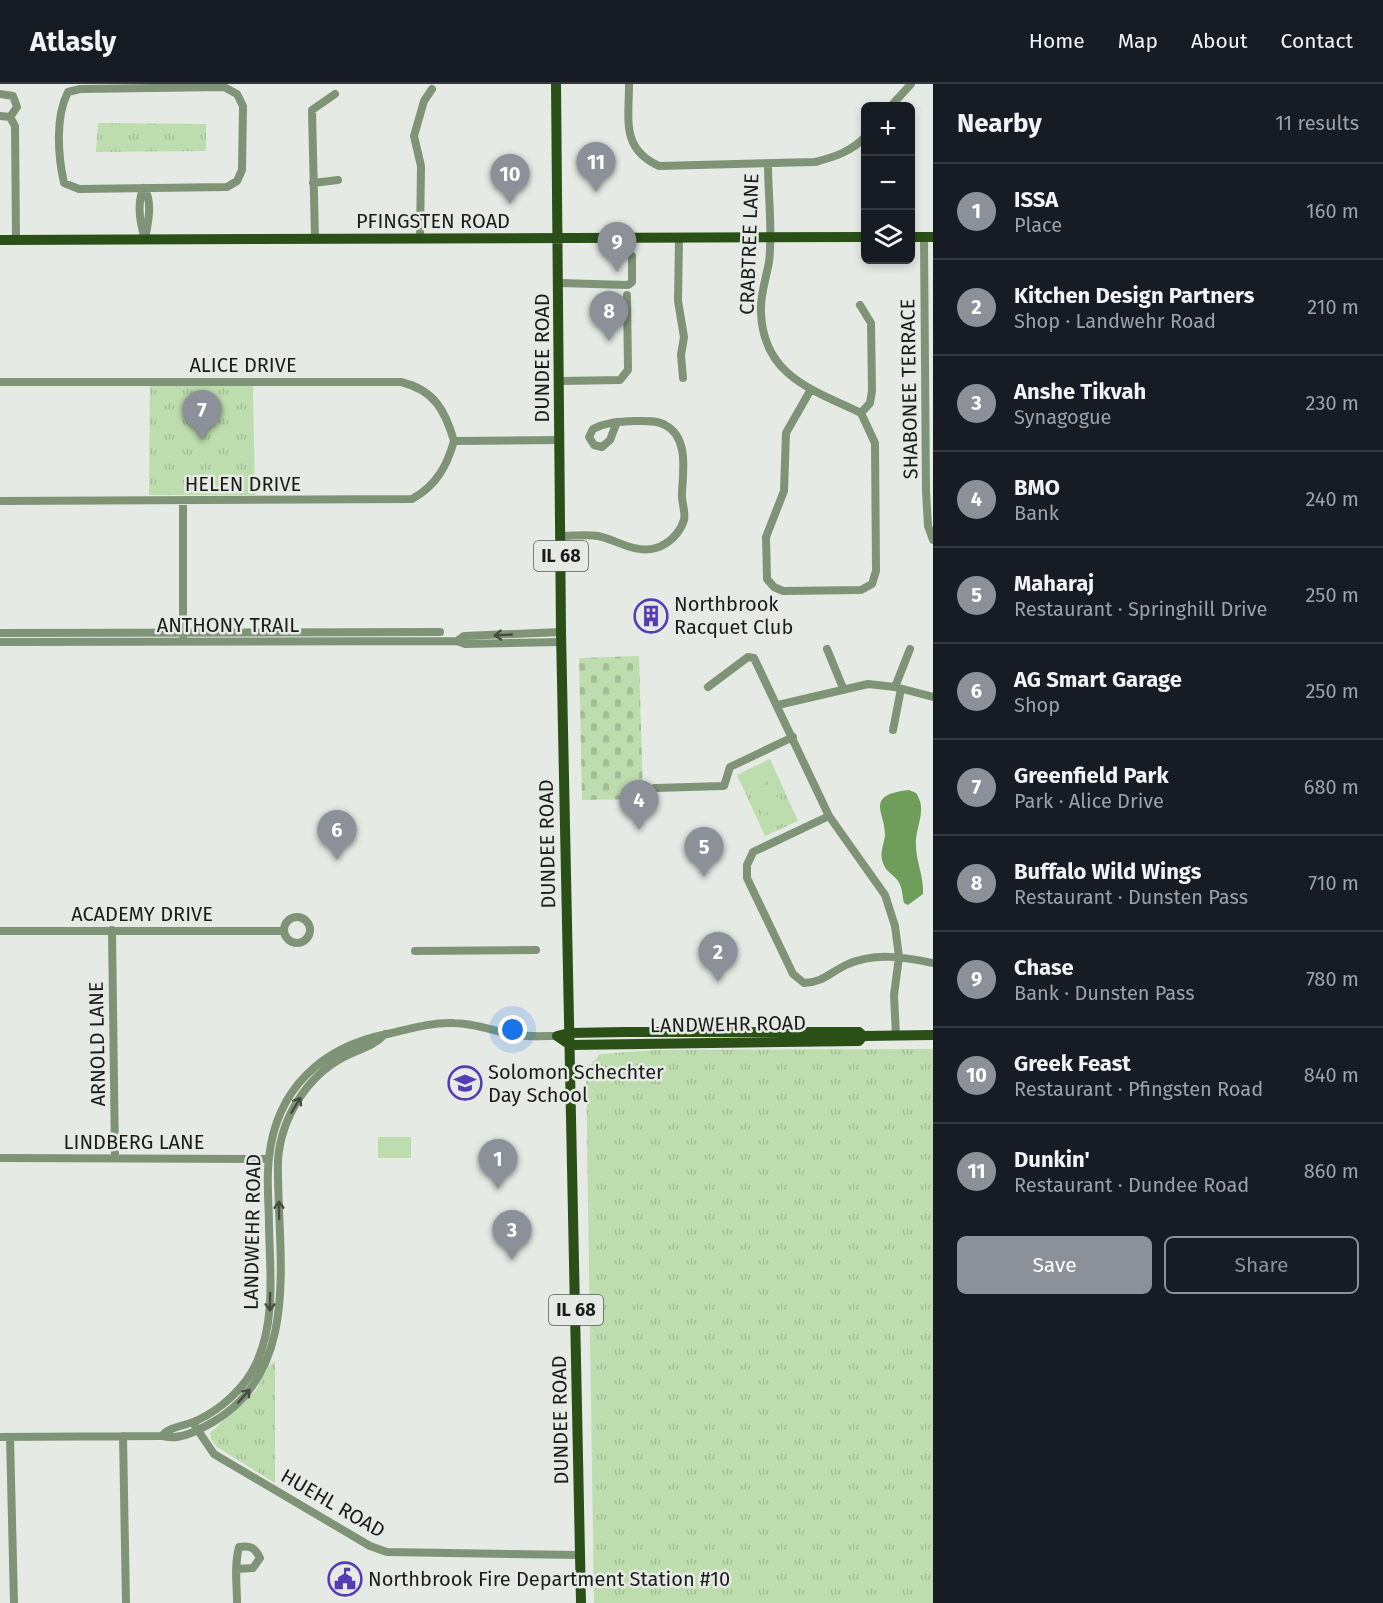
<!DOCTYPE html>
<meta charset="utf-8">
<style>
:root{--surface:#171b24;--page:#20242c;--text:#f1f3f6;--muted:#9ea1a6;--line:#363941;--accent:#8c9099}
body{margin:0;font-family:"Fira Sans",sans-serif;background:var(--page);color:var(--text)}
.controls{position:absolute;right:18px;top:18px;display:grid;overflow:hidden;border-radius:9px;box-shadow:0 3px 9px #0003}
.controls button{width:54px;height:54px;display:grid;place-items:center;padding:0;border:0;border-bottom:2px solid var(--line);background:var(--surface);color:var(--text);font:30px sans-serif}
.you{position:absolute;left:513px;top:946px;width:21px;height:21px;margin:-15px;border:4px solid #fff;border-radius:50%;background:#1a73e8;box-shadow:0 0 0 9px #1a73e833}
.badge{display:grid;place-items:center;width:39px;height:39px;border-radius:50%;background:var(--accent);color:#fff;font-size:20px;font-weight:700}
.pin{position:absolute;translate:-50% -50px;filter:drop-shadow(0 2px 3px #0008)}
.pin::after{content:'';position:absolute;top:32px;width:21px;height:18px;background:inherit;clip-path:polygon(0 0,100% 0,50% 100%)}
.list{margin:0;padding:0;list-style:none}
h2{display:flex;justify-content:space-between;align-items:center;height:78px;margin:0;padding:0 24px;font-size:26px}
h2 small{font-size:20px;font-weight:400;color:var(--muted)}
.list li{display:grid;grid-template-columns:39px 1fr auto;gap:18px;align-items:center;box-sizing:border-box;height:96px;padding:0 24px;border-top:2px solid var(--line)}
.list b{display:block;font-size:22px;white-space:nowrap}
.list p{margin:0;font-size:20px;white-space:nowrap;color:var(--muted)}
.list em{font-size:20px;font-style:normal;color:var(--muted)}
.actions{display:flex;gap:12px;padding:18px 24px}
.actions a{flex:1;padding:14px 0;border:2px solid var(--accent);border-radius:9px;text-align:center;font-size:21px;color:var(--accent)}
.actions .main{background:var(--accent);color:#fff}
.icon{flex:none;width:33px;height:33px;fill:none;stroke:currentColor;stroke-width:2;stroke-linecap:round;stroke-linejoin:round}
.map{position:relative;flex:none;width:933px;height:1519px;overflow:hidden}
header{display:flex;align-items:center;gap:36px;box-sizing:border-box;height:84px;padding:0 30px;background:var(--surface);border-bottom:2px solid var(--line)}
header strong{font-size:28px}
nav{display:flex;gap:33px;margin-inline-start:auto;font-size:21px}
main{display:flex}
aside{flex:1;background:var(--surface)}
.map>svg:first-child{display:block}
.grass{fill:url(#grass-tufts)}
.cemetery{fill:url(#cemetery-stones)}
.pitch{fill:#bdddaf}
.water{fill:#6e9e59}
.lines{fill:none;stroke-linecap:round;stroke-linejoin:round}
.minor{stroke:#7f9477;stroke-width:8}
.major{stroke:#2a4f17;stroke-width:10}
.oneway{stroke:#434c3f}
.labels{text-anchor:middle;stroke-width:5;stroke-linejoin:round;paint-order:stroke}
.shield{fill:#e6eae4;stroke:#585a57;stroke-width:1.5}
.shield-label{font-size:18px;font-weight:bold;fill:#1b1c1a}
.street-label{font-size:20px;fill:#1b1c1a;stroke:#e6eae4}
.poi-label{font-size:20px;fill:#1b1c1a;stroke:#e6eae4;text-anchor:start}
</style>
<header>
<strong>Atlasly</strong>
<nav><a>Home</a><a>Map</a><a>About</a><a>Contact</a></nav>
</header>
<main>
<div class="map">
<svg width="933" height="1519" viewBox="0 0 933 1519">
<defs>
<pattern id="grass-tufts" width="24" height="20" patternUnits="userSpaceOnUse" patternTransform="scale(1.5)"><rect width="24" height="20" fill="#bdddaf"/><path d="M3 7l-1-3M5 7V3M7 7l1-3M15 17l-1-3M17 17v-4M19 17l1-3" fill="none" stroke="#a2bd96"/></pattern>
<pattern id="cemetery-stones" width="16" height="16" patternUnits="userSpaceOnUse" patternTransform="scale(1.5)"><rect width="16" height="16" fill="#bdddaf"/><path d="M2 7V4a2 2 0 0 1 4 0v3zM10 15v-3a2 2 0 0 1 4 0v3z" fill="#a2bd96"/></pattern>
</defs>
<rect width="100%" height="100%" fill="#e6eae4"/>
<!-- grass -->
<path class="grass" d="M98,39L206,40V67L96,68Z
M150,301H253L255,411H149Z
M770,675L798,737L765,752L737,691Z
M933,965V1519H594L586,986L600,970L657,966Z
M275,1277V1399L217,1363L211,1355L210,1349L256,1306L268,1283Z"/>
<!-- cemetery -->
<path class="cemetery" d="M639,572L643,715L582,716L579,574Z"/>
<!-- pitch -->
<path class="pitch" d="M767,681L773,695L749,707L742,693Z
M779,712L784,721L762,731L758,721Z
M785,726L790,736L769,745L764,736Z
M378,1053H411V1074H378Z"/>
<!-- water -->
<path class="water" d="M909,706L916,709C928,726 915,743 916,761C916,778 924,792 923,810L908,821L904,819C902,812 903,804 898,797C893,790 886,788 883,779C879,769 884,761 885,751C886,729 863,711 909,706Z"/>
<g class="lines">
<!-- minor -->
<path class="minor" d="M629,0C629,36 621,65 659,82L815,78C835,73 852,67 866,52
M224,3L237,10L243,22L242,86L237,97L227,103L79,105L64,99C58,72 55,33 68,8L80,5Z
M0,10L13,12L17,23L10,33L0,32
M891,22L911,0
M10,33L15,42L16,156
M768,81C768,112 773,147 769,178C766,195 760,211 761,228C763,292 813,306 861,329L875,359L876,487L872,500L861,506L783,507L774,503L767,495L766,453L784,407L786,349L810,307
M313,99L338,96
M144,104C153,117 148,140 145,155C140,139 136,119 144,104Z
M924,153L926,408L928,442L933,456
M679,154L678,217L684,253L681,271L683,294
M315,155L312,26L335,10
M420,155L421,82L414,52L424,17L432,5
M560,199L628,201L632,198V172
M860,221L871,239L872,307L870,319L861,329
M560,297L620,296L628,286L627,211
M0,298H401C434,306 445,326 454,357
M454,357L560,356
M0,417L412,415C436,402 447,382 454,357
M183,417V553
M561,452C572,452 587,450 598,452C617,456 635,470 656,464C669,460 680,449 684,436C686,428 681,417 682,409C683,387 689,353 665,341C657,336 643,337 633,337C619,338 606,338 593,345L589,353L594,361L602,363L610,356L617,338
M561,548L464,552L457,557L465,560L561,558
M0,549L440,548
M0,558L457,557
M827,565L843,604
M708,603L748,573L754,574L829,732L885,811L895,842L899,873L894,911L896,952
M895,603L910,565
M778,621L868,600L895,603L933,613
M893,646L901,605
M655,704L724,702L730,683L793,653
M829,732L753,768L747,781V794L793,890L804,899C824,898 829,889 846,881C874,868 904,873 933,879
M284 846a13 13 0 1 1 26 0a13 13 0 1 1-26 0Z
M112,846L115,1074
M0,847H283
M415,867L536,866
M385,950C373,963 359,965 344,973C307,992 281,1034 278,1076C276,1165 305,1284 213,1338C199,1346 179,1357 162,1352C170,1342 186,1342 198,1336C221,1325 245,1304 256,1280C276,1237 270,1188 269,1142C269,1119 266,1096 269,1074C276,1005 322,963 387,950C409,945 432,938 454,939C475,939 496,948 516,951C530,953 544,952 557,952
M0,1074L269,1075
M195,1342L214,1370L370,1462L387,1468L580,1471
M123,1352L126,1519
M0,1353L162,1352
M10,1353L14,1519
M237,1485L253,1484L260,1474C255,1464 251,1461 239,1463C234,1481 237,1501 237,1519"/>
<!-- major -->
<path class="major" d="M556,0L561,548L581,1519
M910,153H933
M0,156L866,153
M625,948H859L863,952L859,957L570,961L557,952L569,949Z
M863,952L933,951"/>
</g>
<!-- one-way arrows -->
<defs><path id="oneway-shaft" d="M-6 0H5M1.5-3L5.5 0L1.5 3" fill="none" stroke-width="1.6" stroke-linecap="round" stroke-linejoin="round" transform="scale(1.5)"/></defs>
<g class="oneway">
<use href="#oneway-shaft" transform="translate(503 551) rotate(177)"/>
<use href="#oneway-shaft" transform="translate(296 1021) rotate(-59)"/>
<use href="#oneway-shaft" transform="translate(279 1126) rotate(-91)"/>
<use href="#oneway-shaft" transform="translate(270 1218) rotate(91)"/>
<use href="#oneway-shaft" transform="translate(244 1312) rotate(-48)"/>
</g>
<!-- icons -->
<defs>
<g id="building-ring" transform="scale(1.725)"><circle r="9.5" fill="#e6eae4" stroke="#553cb4" stroke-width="1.5"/><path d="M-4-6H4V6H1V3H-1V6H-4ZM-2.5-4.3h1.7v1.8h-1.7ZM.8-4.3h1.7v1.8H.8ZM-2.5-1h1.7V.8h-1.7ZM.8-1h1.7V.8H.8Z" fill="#553cb4"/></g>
<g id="school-ring" transform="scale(1.725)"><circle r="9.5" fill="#e6eae4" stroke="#553cb4" stroke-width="1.5"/><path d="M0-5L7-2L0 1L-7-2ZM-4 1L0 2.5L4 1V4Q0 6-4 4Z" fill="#553cb4"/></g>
<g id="civic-ring" transform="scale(1.725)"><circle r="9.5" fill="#e6eae4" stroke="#553cb4" stroke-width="1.5"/><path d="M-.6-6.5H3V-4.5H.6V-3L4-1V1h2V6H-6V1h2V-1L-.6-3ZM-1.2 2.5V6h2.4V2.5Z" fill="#553cb4"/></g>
</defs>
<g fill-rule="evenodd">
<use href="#building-ring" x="651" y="532"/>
<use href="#school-ring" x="465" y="999"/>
<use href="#civic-ring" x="345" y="1495"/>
</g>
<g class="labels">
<!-- shield labels -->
<g class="shield">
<rect x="534" y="457" width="54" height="30" rx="4.5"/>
<rect x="549" y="1211" width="54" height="30" rx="4.5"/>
</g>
<g class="shield-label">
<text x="561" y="478">IL 68</text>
<text x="576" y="1232">IL 68</text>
</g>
<!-- street labels -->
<g class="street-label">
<text x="433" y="144">PFINGSTEN ROAD</text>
<text transform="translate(749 160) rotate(-88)" y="7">CRABTREE LANE</text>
<text transform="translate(542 274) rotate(-90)" y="7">DUNDEE ROAD</text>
<text x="243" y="288">ALICE DRIVE</text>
<text transform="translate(909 305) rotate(-91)" y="7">SHABONEE TERRACE</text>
<text x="243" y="407">HELEN DRIVE</text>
<text x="228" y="548">ANTHONY TRAIL</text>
<text transform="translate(547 760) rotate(-91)" y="7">DUNDEE ROAD</text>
<text x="142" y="837">ACADEMY DRIVE</text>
<text transform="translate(728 940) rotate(-1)" y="7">LANDWEHR ROAD</text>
<text transform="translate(97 960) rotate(-91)" y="7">ARNOLD LANE</text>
<text x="134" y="1065">LINDBERG LANE</text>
<text transform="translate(252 1148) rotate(-89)" y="7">LANDWEHR ROAD</text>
<text transform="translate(560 1336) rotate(-91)" y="7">DUNDEE ROAD</text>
<text transform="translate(333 1419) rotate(30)" y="7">HUEHL ROAD</text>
</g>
<!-- poi labels -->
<g class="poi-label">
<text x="674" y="527">Northbrook<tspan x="674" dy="23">Racquet Club</tspan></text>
<text x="488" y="995">Solomon Schechter<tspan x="488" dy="23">Day School</tspan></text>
<text x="368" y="1502">Northbrook Fire Department Station #10</text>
</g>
</g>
</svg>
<div class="controls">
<button>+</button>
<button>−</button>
<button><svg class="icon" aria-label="layers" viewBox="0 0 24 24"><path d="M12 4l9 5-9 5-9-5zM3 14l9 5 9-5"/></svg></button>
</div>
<div class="you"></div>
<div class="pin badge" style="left:498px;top:1105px">1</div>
<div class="pin badge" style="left:718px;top:898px">2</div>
<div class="pin badge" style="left:512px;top:1176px">3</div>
<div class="pin badge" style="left:639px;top:746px">4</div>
<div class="pin badge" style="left:704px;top:793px">5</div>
<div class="pin badge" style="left:337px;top:776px">6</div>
<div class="pin badge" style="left:202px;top:356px">7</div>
<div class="pin badge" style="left:609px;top:257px">8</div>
<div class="pin badge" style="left:617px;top:188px">9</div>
<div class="pin badge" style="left:510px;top:120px">10</div>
<div class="pin badge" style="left:596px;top:108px">11</div>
</div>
<aside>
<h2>Nearby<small>11 results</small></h2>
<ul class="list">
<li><span class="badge">1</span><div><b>ISSA</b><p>Place</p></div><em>160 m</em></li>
<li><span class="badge">2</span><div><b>Kitchen Design Partners</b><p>Shop · Landwehr Road</p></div><em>210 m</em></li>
<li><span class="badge">3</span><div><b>Anshe Tikvah</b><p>Synagogue</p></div><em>230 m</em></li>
<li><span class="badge">4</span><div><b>BMO</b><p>Bank</p></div><em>240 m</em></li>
<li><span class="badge">5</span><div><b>Maharaj</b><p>Restaurant · Springhill Drive</p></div><em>250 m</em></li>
<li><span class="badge">6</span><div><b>AG Smart Garage</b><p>Shop</p></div><em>250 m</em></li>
<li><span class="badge">7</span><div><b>Greenfield Park</b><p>Park · Alice Drive</p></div><em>680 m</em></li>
<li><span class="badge">8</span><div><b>Buffalo Wild Wings</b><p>Restaurant · Dunsten Pass</p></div><em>710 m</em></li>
<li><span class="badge">9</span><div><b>Chase</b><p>Bank · Dunsten Pass</p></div><em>780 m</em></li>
<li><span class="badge">10</span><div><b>Greek Feast</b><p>Restaurant · Pfingsten Road</p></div><em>840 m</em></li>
<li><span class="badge">11</span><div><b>Dunkin'</b><p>Restaurant · Dundee Road</p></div><em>860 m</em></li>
</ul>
<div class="actions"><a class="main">Save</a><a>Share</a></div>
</aside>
</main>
